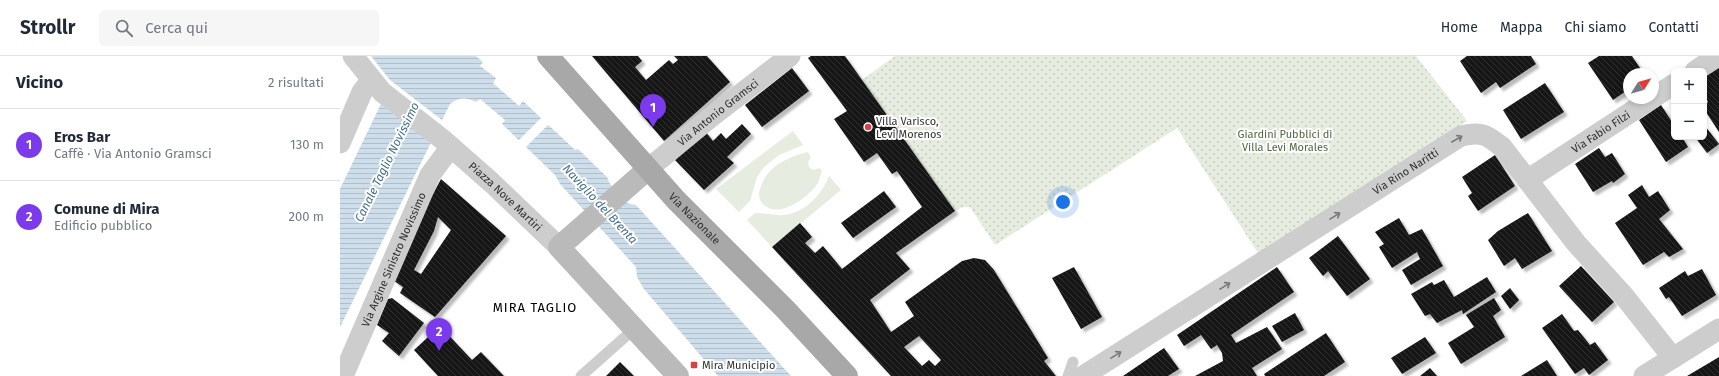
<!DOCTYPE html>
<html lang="it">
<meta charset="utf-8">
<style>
:root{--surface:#fff;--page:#f6f6f7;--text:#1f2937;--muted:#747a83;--line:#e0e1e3;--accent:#7c3aed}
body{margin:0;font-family:"Fira Sans",sans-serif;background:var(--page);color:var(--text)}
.controls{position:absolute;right:12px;top:12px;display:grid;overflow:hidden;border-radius:6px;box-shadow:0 2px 6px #0003}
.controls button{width:36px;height:36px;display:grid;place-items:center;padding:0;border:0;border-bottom:1px solid var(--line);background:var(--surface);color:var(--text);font:20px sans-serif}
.compass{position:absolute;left:1283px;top:12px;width:36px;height:36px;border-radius:50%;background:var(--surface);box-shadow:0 2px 6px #0003;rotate:53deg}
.you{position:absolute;left:723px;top:146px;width:14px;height:14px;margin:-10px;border:3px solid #fff;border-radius:50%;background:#1a73e8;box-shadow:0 0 0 6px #1a73e833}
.badge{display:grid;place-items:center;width:26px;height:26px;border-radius:50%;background:var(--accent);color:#fff;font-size:13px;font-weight:700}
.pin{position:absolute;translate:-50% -33px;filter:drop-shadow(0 1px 2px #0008)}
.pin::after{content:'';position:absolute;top:21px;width:14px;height:12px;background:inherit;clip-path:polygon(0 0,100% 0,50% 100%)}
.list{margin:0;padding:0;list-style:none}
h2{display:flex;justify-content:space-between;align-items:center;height:52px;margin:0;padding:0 16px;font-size:17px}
h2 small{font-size:13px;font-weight:400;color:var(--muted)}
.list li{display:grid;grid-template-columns:26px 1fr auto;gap:12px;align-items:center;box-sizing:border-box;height:72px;padding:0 16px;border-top:1px solid var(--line)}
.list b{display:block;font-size:15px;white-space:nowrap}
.list p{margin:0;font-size:13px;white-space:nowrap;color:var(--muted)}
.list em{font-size:13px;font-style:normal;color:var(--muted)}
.icon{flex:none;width:22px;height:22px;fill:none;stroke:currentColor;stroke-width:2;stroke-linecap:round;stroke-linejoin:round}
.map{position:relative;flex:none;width:1379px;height:320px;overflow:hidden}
header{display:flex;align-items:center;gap:24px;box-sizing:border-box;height:56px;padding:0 20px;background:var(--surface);border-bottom:1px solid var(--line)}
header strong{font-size:19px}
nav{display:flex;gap:22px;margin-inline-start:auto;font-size:14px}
.search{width:280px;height:36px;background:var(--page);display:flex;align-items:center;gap:10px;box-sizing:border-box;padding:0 14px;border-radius:6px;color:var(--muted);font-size:15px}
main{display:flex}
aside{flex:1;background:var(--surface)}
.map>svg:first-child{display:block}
.green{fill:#e6ecdf}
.park{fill:url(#park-dots)}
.water{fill:url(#water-rules)}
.pier{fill:#fff}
.building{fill:url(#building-back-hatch);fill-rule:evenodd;filter:url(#shadow)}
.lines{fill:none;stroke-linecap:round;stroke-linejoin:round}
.lane{stroke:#cdcdcd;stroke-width:11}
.street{stroke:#cdcdcd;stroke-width:21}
.secondary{stroke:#bababa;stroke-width:22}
.primary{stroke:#a8a8a8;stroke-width:22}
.oneway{stroke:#777}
.poi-dot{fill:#da4046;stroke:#fff;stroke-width:1.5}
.labels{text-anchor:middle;stroke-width:4;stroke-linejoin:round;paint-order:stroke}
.street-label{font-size:11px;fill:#303030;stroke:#fff}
.poi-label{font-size:11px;fill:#303030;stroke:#fff;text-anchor:start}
.park-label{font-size:11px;fill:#526940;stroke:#fff}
.water-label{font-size:12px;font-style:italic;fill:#436e8d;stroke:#fff}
.quarter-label{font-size:13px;letter-spacing:1px;fill:#000;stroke:#fff}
</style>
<header>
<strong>Strollr</strong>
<div class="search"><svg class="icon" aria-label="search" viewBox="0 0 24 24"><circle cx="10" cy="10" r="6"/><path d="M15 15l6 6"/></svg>Cerca qui</div>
<nav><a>Home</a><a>Mappa</a><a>Chi siamo</a><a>Contatti</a></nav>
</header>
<main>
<aside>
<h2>Vicino<small>2 risultati</small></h2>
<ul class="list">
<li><span class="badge">1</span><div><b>Eros Bar</b><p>Caffè · Via Antonio Gramsci</p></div><em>130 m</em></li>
<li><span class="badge">2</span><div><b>Comune di Mira</b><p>Edificio pubblico</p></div><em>200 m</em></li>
</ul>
</aside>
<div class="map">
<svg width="1379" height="320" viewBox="0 0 1379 320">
<defs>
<pattern id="park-dots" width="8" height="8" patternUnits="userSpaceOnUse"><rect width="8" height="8" fill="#e6ecdf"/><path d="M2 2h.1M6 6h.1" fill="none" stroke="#c6cbc0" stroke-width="1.8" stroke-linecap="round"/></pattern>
<pattern id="water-rules" width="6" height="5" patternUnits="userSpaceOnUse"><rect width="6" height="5" fill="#cddeea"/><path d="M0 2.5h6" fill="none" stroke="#b0bfc9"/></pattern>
<pattern id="building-back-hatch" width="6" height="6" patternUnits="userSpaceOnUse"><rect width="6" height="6" fill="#171717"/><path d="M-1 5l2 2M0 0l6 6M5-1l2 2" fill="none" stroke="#303030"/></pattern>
<filter id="shadow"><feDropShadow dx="3.5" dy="3.5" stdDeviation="1" flood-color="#0004"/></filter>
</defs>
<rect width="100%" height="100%" fill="#fff"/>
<!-- green -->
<path class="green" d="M453,75L463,89L439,99L424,111L417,121L410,145L399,156L376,133Z
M468,96L471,101L468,106L469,111L473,114L479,112L482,114C480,120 479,127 475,131C464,144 437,164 422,147C419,143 418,138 420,133C426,111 447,101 468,96Z
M489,120L501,134L432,191L407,164L415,157C422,157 429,158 437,159C461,161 481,141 489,120Z"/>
<!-- park -->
<path class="park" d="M555,0H1076L1127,65L920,200L837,72L655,189L630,151H623L615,155L522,24Z"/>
<!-- water -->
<path class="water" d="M31,0H136L143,6L140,10L156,22L153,27L179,50L183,45L235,94L238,93L267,121L270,128L286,147L296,149L451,320H378L304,233L297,221L296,211L220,128L215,119L162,68L165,64L140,43L136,46C126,41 119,41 110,48L0,271V133L39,52L50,24Z"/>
<!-- pier -->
<path class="pier" d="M50,24L102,64L92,87L39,47L46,31Z
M203,60L210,67L185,92L178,85Z"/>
<!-- building -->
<path class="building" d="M252,0H298L302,5L295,11L306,24L329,4L333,8L338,4L334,0H367L390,26L324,85Z
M471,0H505L615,155L556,197L570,213L530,244L551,276L574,260L565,246L622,205L634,202L645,204L654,214L708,302L704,305L716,320H551L432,191L460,167L472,181L465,187L475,197L483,190L502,213L582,151L557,115L552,118L537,97L524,106L494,63L507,55L468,2ZM579,280L601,304L595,310L589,304L582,310L564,291Z
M1127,0H1191L1196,8L1160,32L1156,26L1141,37L1120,5Z
M1259,0H1292L1304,18H1289V33L1273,44L1248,7Z
M1379,10V76L1364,53V49L1368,46L1364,39V20Z
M452,12L469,35L422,71L405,49Z
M1205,27L1224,56L1181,83L1163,54Z
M1321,49L1334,69V81H1342L1348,91L1326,106L1299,64Z
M402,68L411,78L387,101L394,107L364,134L335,104L366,76L373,85L381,77L386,83Z
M1365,70L1379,88L1367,97L1355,81H1364Z
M1259,92L1265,101L1272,97L1285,118L1273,127L1272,125L1253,136L1235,108Z
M1155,99L1175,130L1138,155L1128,140L1132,137L1122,121Z
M101,123L166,180L95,261L60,237L63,231L54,225L78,166ZM98,161L111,174L81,218L74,214L94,175Z
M1302,129L1309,141L1318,135L1330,154L1319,163L1343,193L1329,201L1324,196L1303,209L1275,167L1297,152L1288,139Z
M544,135L556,151L513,182L501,167Z
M1188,157L1212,195L1182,213L1175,202L1164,210L1148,184L1158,175Z
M1059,162L1069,179L1082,173L1103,210L1071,229L1062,214L1080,203L1077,196L1052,212L1039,191L1044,188L1035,176Z
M998,180L1030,223L1007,240L988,215L983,220L969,202Z
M1241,210L1274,246L1252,266L1219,230Z
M734,211L762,261L741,273L712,222Z
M937,211L954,236L891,279L896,287L927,271L942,293L912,312L917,320H855L883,305L882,297L877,289L871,293L861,279L844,290L837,279Z
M1362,213L1376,239L1342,260L1329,241L1326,243L1319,232L1345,215L1348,220Z
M1147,221L1156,236L1123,258L1122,254L1097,267L1090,258L1085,260L1071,238L1092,226L1094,229L1104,224L1114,241Z
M1170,232L1179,244L1170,253L1161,240Z
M52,242L84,267L59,300L42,285L49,277L37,269L48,243Z
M1154,242L1161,254L1153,260L1165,281L1121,308L1108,287L1134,271L1126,259Z
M955,257L964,274L942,286L932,270Z
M1222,258L1234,275L1238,274L1250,289L1255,286L1268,304L1249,319L1244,312L1235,318L1202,272Z
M100,270L132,304L141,296L164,320H98L74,294Z
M986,277L1005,306L984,320H925L924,318Z
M1085,281L1096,297L1062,318L1051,302Z
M824,292L839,313L828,320H783Z
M1379,301V320H1347L1369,307Z
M1207,304L1217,320H1181Z
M280,306L294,320H266Z
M1090,312L1097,320H1080Z"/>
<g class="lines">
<!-- lane -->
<path class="lane" d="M241,320L294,273
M728,320L733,306"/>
<!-- street -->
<g class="street">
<path id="s1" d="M13,0L42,36L102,83L152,127L219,191"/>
<path d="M1355,15L1378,0"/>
<path d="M0,87L22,36L31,24"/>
<path id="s2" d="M308,113L371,61L450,0"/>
<path id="s3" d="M1187,124L1334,28"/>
<path id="s4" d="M3,320L90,119L110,92"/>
<path id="s5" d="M743,320L1121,80C1142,75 1147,79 1162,91L1236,187L1284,240L1333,302"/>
<path d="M1304,320L1379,273"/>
</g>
<!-- secondary -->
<path class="secondary" d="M308,113L219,191L338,320"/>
<!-- primary -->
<path class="primary" id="s6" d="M208,0L336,144L445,253L507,320"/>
</g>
<!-- one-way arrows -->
<defs><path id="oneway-shaft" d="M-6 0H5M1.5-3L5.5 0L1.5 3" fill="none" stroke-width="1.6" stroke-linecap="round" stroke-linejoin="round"/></defs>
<g class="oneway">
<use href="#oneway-shaft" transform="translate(1117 83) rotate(-30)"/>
<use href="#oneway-shaft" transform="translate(995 160) rotate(-32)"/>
<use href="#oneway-shaft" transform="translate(885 230) rotate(-32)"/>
<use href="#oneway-shaft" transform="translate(776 299) rotate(-32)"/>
</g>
<!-- markers -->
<g class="poi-dot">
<circle cx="528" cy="71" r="4"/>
<rect x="350" y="305" width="8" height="8" rx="2"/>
</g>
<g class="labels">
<!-- street labels -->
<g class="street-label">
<text dy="4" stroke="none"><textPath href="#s2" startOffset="90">Via Antonio Gramsci</textPath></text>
<text dy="4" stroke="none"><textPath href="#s3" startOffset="88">Via Fabio Filzi</textPath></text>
<text dy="4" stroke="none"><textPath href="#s5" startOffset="382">Via Rino Naritti</textPath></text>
<text dy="4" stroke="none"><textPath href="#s1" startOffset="208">Piazza Nove Martiri</textPath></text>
<text dy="4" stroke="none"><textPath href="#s6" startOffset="219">Via Nazionale</textPath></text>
<text dy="4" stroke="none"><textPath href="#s4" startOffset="127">Via Argine Sinistro Novissimo</textPath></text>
</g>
<!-- poi labels -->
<g class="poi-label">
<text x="536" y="69">Villa Varisco,<tspan x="536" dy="13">Levi Morenos</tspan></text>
<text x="362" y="313">Mira Municipio</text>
</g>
<!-- park labels -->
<g class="park-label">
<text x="945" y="82">Giardini Pubblici di<tspan x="945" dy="13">Villa Levi Morales</tspan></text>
</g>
<!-- water labels -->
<g class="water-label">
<text transform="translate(47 106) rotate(-64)" y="4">Canale Taglio Novissimo</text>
<text transform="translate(260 148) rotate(47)" y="4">Naviglio del Brenta</text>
</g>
<!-- quarter labels -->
<g class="quarter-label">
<text x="195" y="256">MIRA TAGLIO</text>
</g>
</g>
</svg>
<div class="controls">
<button>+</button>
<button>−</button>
</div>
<svg class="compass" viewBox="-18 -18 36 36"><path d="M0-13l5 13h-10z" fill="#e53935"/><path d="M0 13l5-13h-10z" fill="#747a83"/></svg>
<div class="you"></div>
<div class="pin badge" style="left:313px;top:71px">1</div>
<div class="pin badge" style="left:99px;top:295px">2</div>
</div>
</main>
